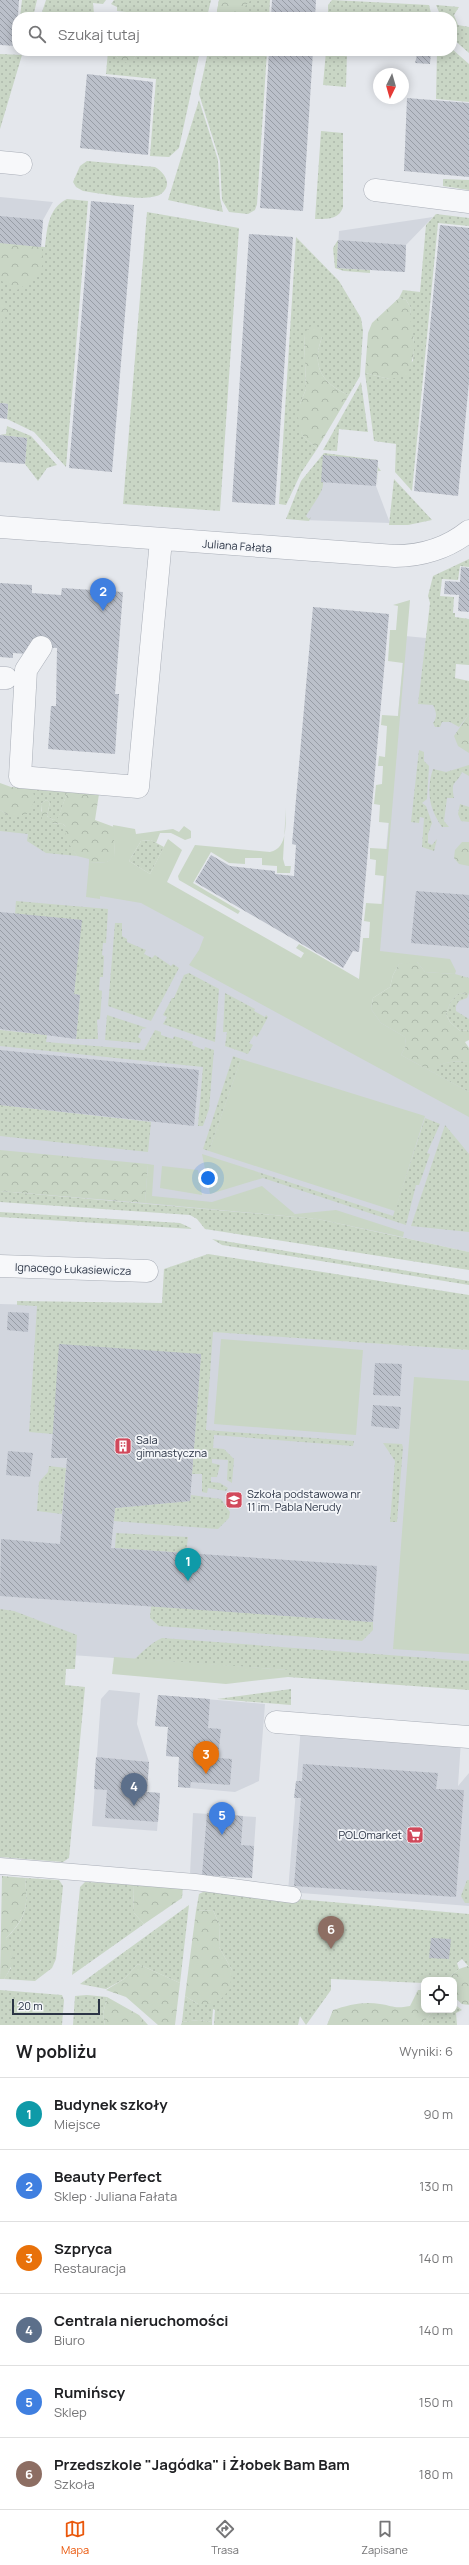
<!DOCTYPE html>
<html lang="pl">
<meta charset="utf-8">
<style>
:root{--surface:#fff;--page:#f6f6f6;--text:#202124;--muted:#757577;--line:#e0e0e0;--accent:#ea580c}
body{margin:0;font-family:Manrope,sans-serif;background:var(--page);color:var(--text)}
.controls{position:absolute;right:12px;bottom:12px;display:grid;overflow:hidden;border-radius:8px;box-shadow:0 2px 10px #0003}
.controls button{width:36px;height:36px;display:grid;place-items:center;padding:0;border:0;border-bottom:1px solid var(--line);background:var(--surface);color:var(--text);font:20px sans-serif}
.compass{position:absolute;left:373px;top:68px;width:36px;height:36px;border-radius:50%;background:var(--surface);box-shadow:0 2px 10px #0003;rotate:185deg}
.scale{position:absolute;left:12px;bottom:10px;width:88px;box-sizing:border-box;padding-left:4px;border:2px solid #2b3445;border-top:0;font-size:11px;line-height:14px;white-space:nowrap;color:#2b3445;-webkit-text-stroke:3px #f4f6f9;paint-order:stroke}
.you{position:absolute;left:208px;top:1178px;width:14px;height:14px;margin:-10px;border:3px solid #fff;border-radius:50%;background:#1a73e8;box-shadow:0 0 0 6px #1a73e833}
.badge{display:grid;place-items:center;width:26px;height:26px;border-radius:50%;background:var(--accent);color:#fff;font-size:13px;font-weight:700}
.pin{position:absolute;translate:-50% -33px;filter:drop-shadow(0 1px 2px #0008)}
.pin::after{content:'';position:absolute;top:21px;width:14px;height:12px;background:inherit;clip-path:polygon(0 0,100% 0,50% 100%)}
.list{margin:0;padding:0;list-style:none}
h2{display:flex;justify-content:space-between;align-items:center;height:52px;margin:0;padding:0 16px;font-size:17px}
h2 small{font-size:13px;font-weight:400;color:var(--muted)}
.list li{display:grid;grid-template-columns:26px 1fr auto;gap:12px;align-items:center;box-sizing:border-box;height:72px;padding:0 16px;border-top:1px solid var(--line)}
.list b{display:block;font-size:15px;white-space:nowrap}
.list p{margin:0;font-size:13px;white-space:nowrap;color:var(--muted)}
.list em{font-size:13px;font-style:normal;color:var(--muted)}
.icon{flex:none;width:22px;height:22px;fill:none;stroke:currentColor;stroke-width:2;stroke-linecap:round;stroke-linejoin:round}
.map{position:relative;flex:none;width:469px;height:2025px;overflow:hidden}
.search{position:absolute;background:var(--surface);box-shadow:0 2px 10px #0003;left:12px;right:12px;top:12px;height:44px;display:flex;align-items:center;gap:10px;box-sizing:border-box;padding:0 14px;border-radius:16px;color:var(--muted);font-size:15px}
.sheet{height:484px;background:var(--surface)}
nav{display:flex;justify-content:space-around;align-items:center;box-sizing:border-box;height:56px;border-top:1px solid var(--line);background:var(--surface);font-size:11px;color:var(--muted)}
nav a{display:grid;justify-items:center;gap:2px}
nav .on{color:var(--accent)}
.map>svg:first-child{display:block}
.built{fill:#d2d6de}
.grass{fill:url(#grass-dots)}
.forest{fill:url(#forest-crowns)}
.garden{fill:#c9d6c5}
.building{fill:url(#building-back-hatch)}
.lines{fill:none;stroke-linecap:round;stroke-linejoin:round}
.lane-casing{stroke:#a9aeb7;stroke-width:17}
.street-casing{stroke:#a9aeb7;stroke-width:23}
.lane{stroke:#f7f8fa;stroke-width:16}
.street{stroke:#f7f8fa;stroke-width:22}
.labels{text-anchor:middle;stroke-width:3.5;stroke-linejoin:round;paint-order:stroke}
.street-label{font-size:11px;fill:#2b3445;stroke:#f4f6f9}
.poi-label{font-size:11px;fill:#2b3445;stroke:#f4f6f9;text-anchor:start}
</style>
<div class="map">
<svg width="469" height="2025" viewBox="0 0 469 2025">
<defs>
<pattern id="grass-dots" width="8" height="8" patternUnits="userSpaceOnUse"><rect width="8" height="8" fill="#c9d6c5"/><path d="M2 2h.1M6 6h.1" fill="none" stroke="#adb8ab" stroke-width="1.8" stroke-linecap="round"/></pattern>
<pattern id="forest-crowns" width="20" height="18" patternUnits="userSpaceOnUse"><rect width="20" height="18" fill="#c9d6c5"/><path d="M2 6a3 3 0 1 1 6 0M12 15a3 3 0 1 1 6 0" fill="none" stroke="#adb8ab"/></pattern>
<pattern id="building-back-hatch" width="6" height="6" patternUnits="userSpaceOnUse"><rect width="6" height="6" fill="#bbc0ca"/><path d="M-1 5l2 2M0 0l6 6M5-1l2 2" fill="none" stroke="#989da6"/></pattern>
</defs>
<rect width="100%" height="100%" fill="#e4e7ec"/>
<!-- built -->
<path class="built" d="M0,197L53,202L43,220L41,247L0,243Z
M433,217L406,245L405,272L337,268L339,231Z
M378,460L376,486L390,523L303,520L321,482Z
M405,636L426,638L420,696L469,703V1027L377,953Z
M0,799L469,1056V1252L318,1219L0,1191Z
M0,1304L37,1305V1319L469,1350V1683L0,1650Z
M109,1690L140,1693L137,1724L149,1762L147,1792L160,1793L157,1831L92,1826L101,1699Z
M158,1695L265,1704L259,1781L235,1792L178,1787L179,1757L166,1756L168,1727L155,1726Z
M302,1713L462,1726L458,1786L469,1773V1906L288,1892Z
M193,1813L256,1817L252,1878L190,1874Z"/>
<!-- grass -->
<path class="grass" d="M22,0H37L33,17H20Z
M46,0H106L103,4L93,3L94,14L67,12L66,17H62L41,15Z
M114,0H211L207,17H135L136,13L117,11V7L111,4Z
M219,0H270L269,17H216Z
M332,0L429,5L432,17H328V5Z
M436,5L459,7L454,15L458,25L469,27V53L452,38V17H441Z
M452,49L469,64V102L436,99L437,51H452Z
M108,51H112L118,58L134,59L138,51H200L179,148L169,157L150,156L156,79L106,74Z
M208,51H267L257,204L255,210L248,214L229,212L222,200L220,161L199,94Z
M326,51H347L346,87L323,85Z
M0,54L22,55L0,129Z
M199,100L218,160L220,198L223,212L168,200Z
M321,131L343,133V207C339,220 326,219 315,219Z
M87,161L155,167C165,173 173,185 161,194C148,203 99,193 83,191L76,187L73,182L80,166Z
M443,179L469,180V190L443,186Z
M67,199L88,201L66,467L34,432L7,419L8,404L0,403V243L45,247C47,229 48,208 67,199Z
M147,212L239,228L220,511L123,504Z
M436,214L469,218V226L438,223L412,491L395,472L396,444L374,441L365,373L389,379L413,361L414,340L409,320L411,308L406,300L399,298L403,290L420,292L426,225Z
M296,237L339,281L361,318L363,331L360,376L349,395C322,383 311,367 322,337L304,333L306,389L300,404L302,435L317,449L301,473L286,505L279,504Z
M338,240L337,268L370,270V273L344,271L335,268L333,248Z
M361,382L368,432L339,429L337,451L323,450Z
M7,426L31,436L57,465L47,468L38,481L25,464L27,438L0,435L6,434Z
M324,453L378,460V467L381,471H378L377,486L378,460L323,482C325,490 311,507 306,516L309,519L311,517L309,521L286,519L301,481Z
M394,479L432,520L408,525H389Z
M469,559V567L460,566L458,580L442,579L440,596L454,597L453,613H455V617L469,619V665L456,664L455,678L469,681V714L459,727L450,722H442L440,727H435L433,723C438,717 436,711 433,705L418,704L430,603L428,596L433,576Z
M419,750L424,752V761L429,766L427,799L422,803L426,806L432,823L428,834V843L432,845L437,839L434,851L422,847L424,818L420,817L419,823L411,822Z
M469,765V776L462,772C457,785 450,779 454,798H447L444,821L449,827H442C429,809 426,790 433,769L446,772Z
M32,788L68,790L58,819L53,820L47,816L50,802L46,800L41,804V811L51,823L63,824L66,827V838L77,856L46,853L27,841L28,834L0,831V810L8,815Z
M460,804L469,807V822L461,821L458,814Z
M151,840L164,847L150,874L129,861L141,841Z
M16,901L108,909L106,943H103L102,955L104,956L103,977H100L99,990L102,991L100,1019L97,1020L98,1039H76L80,995L74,994L81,920L15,914Z
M115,923H122V936L127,939V942L146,950L144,954L152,958L155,955L171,966L173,964L179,968L151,1021L108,1006Z
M189,973L219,989L215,1042L163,1024L167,1017L163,1015L172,998H174L184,975Z
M225,993L255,1009L254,1011L265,1017L266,1015L268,1017L257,1037L254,1035L249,1043L253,1045L248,1054L225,1046L227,1032H223Z
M469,993L467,998L459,1001L456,1006V1011L469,1019V1030L460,1031L450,1022L446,1014L451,1001L458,994Z
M107,1015L147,1028L142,1029L138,1037L141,1039L140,1043L105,1040Z
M0,1030L47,1035L46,1042L144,1050L155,1030L161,1032V1035L173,1039L174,1036L193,1042L192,1045L204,1050L205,1047L214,1050L209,1109L203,1126H198L203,1067L0,1046Z
M233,1056L241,1059L209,1151L203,1149Z
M469,1061V1092L434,1073L438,1065L450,1062Z
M0,1105L151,1122L148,1152L0,1136Z
M425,1118L440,1124L427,1153L430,1154L419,1185H416L406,1225L263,1178L258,1172L393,1216Z
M445,1125L469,1154V1232L411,1226Z
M0,1191L318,1219L469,1252V1270L205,1229L197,1219L190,1215L0,1202Z
M0,1212L180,1223L193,1229L0,1217Z
M212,1239L469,1281V1285L222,1245Z
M208,1254L469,1295V1350L213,1332L206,1430L354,1441L353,1446L214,1435L213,1448L224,1449L234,1459L232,1483L227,1480L228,1460L212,1459V1463L220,1465L217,1477H211V1482L220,1483L228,1488L226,1491L208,1488L207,1493L202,1492V1474H192L201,1354L53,1434L29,1432L37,1306L17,1305V1301L162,1303L164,1269Z
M383,1443L402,1444L403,1447L397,1522H390L395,1461Z
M49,1466L66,1468L62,1514L37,1511L39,1482L48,1472Z
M191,1495L221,1499L230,1512L229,1518L218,1529L114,1521L115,1508L190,1501Z
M116,1533L188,1537L186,1553L115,1548Z
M151,1606L373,1622V1630L362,1641L159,1626L150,1618Z
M0,1609L14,1611L77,1635L75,1669H66L65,1685L85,1687L69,1858L63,1862L0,1857Z
M162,1638L469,1661V1690L288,1677V1670L135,1659C143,1651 151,1643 162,1638Z
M291,1689V1705L217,1699Z
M25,1878L59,1880L63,1886L56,1959L52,1968L35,1981L4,1979L11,1968L6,1938C27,1918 28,1906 25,1878Z
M467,1880H469V1903H465L461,1896Z
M85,1882L133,1884L134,1913L144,1924L72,1975L80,1887Z
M205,1891L469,1914V1967L462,1959L457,1963L459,1969L446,1980L436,1977L433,1980H424V1983L331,1979V1990L306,2025L300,2016L298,2025H214L215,2010L213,2009L212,2022L199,2020L182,2022L185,1996L198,2004L232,1970L219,1947L220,1926L213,1910L196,1911L199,1894Z
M189,1905L180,1983L138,1964L124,1979L106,1989L80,1984Z
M0,1990L62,1995L64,2000L62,2025H0Z
M87,1995L107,1997L103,2014L105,2025H73L75,1996Z
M454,2004L462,2010L456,2013L457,2025H422L434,2010H454Z"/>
<!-- forest -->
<path class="forest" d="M219,0H251L246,5L240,17H216Z
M112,51H138L134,59L127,63L118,58Z
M236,51L230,57L219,58L208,52Z
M0,243L41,247C49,269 34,280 17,290L0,280Z
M0,298L9,306L8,312L0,325Z
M399,298L406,300L411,308C409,323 413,328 414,342C415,354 411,365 407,376L389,379L365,373L368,333L372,323Z
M311,326H317L322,337C311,367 322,383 349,395L317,449L302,435L298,417L300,404L306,389L304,333Z
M469,714V753L458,746L454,736Z
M0,783L11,787L32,788L35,800L26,815H8L0,810Z
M68,790L99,794L95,820L114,827L115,857L107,862L89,863V859L77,856L65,838L66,827L63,824L51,823L42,819L41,804L46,800L50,802L47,816L53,820L58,818Z
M462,842H469V866L459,864L454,858L455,850Z
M407,962H417L425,972L455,974L469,978V993L458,994L451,1001L446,1014L450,1022L460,1031L469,1030V1040L465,1042L469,1048V1061L450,1062L439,1065L434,1073L401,1055L406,1045L405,1037L381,1023L371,1009L373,998L390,987L393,975L399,964Z
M0,1150L148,1164L145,1203L0,1191Z
M2,1876L25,1878C28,1906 27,1917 6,1938C14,1957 16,1961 4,1979H0Z
M133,1884L183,1886L182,1898L144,1924L134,1913Z
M213,1910L220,1926L219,1947L232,1970L230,1989L221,1999L207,2005L198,2004L185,1996L196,1911Z
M138,1964L180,1983L175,2025H158L126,1997L106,1990L124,1979Z
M468,1966L469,1967V2005L462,2004L454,1997V1980H446L459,1969Z
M418,1990H424V2010H434L422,2025H327L333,2010C348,2005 364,2001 380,2004C394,2006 394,2009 410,2006Z
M107,1997L139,2015L148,2025H105L103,2014Z
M199,2020L212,2022V2025H181L182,2022Z"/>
<!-- garden -->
<path class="garden" d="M410,600L380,951L450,959L456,971L455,974L425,972L417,962L399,964L393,975L390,987L373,998L371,1009L381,1023L405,1037L406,1045L401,1055L469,1092V1117L189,965L199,950L204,937L141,903L100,896V899L86,897L89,863L107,862L115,856L113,825L135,829L136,834L173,829L179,832L184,826L191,831V838L185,840L171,833H160L156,843L151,840L141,841L129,861L150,874L168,839L182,850L167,882L301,958L304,953L296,948L299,944L359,979L363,938H369L370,922L364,921L366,903L382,904L384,876L375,875L376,860L370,859V848L387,849L389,823L379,822L380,805L374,804L376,785L382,784L383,766H378L379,756L385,757L387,726L381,725L382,715L398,716L403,663L388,661L390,630H396L398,606L393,605Z
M286,806L283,859L285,866H291L290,873H277V866L262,865V858H245V864L229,863L211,852L193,883L240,911L238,914L179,880L178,876L195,845L270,852C289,848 285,822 286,806Z
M241,1059L425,1116L395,1211L209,1151Z
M202,1154L258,1172L263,1178L210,1194Z
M148,1164L154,1165L152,1196L212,1202L262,1186L295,1214L336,1210L404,1232L403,1237L318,1219L145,1203Z
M162,1166L198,1170L202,1195L160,1188Z
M221,1339L363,1350L356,1435L214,1424Z
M414,1377L469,1381V1654L393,1649Z
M114,1657L288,1670V1677L226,1684L112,1674Z"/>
<!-- building -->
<path class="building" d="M0,0H19L16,46L0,45Z
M272,0H316L315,17H271Z
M68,14L91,16V17H67Z
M269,51H313L303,211L260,208Z
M418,51H431L430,64L415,63Z
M87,74L153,82L148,155L80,148Z
M407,98L469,103V177L404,171Z
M91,201L134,205L112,472L69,468Z
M0,216L43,220L41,247L0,243Z
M440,225L469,228V382L458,496L414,491Z
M249,234L293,237L275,505L232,502Z
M338,240L406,245L405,272L337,268Z
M0,403L8,404L7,419L0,418Z
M0,435L27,438L25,464L0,462Z
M323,455L378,460L376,486L321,482Z
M461,567L469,568V612L458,611L459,595L444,594L445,581L460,582Z
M0,583L32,585V593L45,594L61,595L62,588L123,592L115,694H119L115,754L48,749L51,706H56L57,648L28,646L27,654L13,653V658L0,657Z
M313,607L389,614L359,952L353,951L343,968L195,882L211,855L230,866L275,871V874L294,876L296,845L292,844Z
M416,891L469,895V948L411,943Z
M0,912L82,920L74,994L80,995L76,1039L0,1029Z
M0,1050L199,1070L194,1126L0,1105Z
M8,1312L29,1313L28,1332L7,1330Z
M59,1344L201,1354L190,1501L115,1508L111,1548L377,1566L373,1622L0,1596L1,1539L60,1544L67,1458H51Z
M375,1363L402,1364L400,1396L373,1395Z
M373,1405L401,1407L399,1429L371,1426Z
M8,1451L33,1453L30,1477L6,1475Z
M158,1695L210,1699L208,1728L221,1729L218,1758L232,1759L230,1785L191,1782L190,1788L178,1787L179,1757L166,1756L168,1727L155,1726Z
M96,1757L149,1762L147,1792L160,1793L158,1822L105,1818L107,1790L94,1789Z
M303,1764L438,1773L436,1789L464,1790L456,1897L294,1886L301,1798H294L296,1781H302Z
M207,1813L243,1816L241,1845L254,1846L252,1878L202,1875Z
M431,1938L451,1939L449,1959L429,1958Z"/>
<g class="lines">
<!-- lane casing -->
<g class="lane-casing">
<path id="lane" d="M0,1866L195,1882L293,1895"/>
</g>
<!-- street casing -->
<g class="street-casing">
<path id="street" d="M0,162L21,164
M375,190L469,202
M0,527L395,556C421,556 448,548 469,531
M41,647L26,670L20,777L138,787L161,540
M0,678H6
M0,1266L147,1271
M276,1722L469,1737"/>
</g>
<!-- lane -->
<use href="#lane" class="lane"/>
<!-- street -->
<use href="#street" class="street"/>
</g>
<!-- icons -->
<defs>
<g id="building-square" transform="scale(0.9)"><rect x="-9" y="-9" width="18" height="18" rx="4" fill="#d1495b" stroke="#f4f6f9"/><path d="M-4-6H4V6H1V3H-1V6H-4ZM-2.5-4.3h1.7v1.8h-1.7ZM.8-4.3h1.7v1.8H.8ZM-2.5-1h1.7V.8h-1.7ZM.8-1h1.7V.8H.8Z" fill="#fff"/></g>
<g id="school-square" transform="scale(0.9)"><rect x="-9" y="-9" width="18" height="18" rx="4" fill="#d1495b" stroke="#f4f6f9"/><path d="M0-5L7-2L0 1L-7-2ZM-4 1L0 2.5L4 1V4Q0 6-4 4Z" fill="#fff"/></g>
<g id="supermarket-square" transform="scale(0.9)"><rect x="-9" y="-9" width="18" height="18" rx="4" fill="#d1495b" stroke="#f4f6f9"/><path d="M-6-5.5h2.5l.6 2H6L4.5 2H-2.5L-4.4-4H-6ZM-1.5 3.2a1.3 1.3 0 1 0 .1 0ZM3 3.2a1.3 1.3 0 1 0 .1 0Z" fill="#fff"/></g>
</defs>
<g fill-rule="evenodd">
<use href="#building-square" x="123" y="1446"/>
<use href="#school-square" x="234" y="1500"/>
<use href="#supermarket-square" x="415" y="1835"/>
</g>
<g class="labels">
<!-- street labels -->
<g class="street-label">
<text transform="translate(237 546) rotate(4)" y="4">Juliana Fałata</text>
<text transform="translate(73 1269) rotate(2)" y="4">Ignacego Łukasiewicza</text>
</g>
<!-- poi labels -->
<g class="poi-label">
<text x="136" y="1444">Sala<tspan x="136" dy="13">gimnastyczna</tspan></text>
<text x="247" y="1498">Szkoła podstawowa nr<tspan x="247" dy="13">11 im. Pabla Nerudy</tspan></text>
<text x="402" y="1839" text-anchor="end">POLOmarket</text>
</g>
</g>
</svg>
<div class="controls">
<button><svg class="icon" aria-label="locate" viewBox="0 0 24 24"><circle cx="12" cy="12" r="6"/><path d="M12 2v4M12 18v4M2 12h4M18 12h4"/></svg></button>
</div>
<svg class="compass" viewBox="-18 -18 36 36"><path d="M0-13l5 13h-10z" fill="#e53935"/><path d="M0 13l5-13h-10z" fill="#757577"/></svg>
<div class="scale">20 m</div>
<div class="you"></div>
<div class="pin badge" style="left:188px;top:1581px;background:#0f9aa8">1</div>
<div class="pin badge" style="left:103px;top:611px;background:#3f7fe0">2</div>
<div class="pin badge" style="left:206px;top:1774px;background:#e8710a">3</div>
<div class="pin badge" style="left:134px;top:1806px;background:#5c6f8a">4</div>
<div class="pin badge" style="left:222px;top:1835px;background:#3f7fe0">5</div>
<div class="pin badge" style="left:331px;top:1949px;background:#8d6e63">6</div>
<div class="search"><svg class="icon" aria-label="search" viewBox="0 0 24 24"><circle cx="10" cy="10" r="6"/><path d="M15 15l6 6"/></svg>Szukaj tutaj</div>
</div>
<section class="sheet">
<h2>W pobliżu<small>Wyniki: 6</small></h2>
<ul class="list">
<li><span class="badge" style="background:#0f9aa8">1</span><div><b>Budynek szkoły</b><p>Miejsce</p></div><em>90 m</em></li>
<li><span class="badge" style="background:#3f7fe0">2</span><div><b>Beauty Perfect</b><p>Sklep · Juliana Fałata</p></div><em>130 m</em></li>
<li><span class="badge" style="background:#e8710a">3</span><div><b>Szpryca</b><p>Restauracja</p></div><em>140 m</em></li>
<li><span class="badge" style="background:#5c6f8a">4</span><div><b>Centrala nieruchomości</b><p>Biuro</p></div><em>140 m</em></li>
<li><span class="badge" style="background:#3f7fe0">5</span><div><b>Rumińscy</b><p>Sklep</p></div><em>150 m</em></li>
<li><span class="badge" style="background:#8d6e63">6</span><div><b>Przedszkole &quot;Jagódka&quot; i Żłobek Bam Bam</b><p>Szkoła</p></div><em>180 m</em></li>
</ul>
</section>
<nav>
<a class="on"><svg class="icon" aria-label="map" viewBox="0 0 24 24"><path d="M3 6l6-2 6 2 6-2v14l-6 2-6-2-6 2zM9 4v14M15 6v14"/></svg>Mapa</a>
<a><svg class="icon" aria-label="directions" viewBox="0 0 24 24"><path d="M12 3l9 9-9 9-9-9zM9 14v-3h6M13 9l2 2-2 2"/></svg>Trasa</a>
<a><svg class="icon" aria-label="saved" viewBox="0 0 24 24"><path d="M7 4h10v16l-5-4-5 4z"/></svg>Zapisane</a>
</nav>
